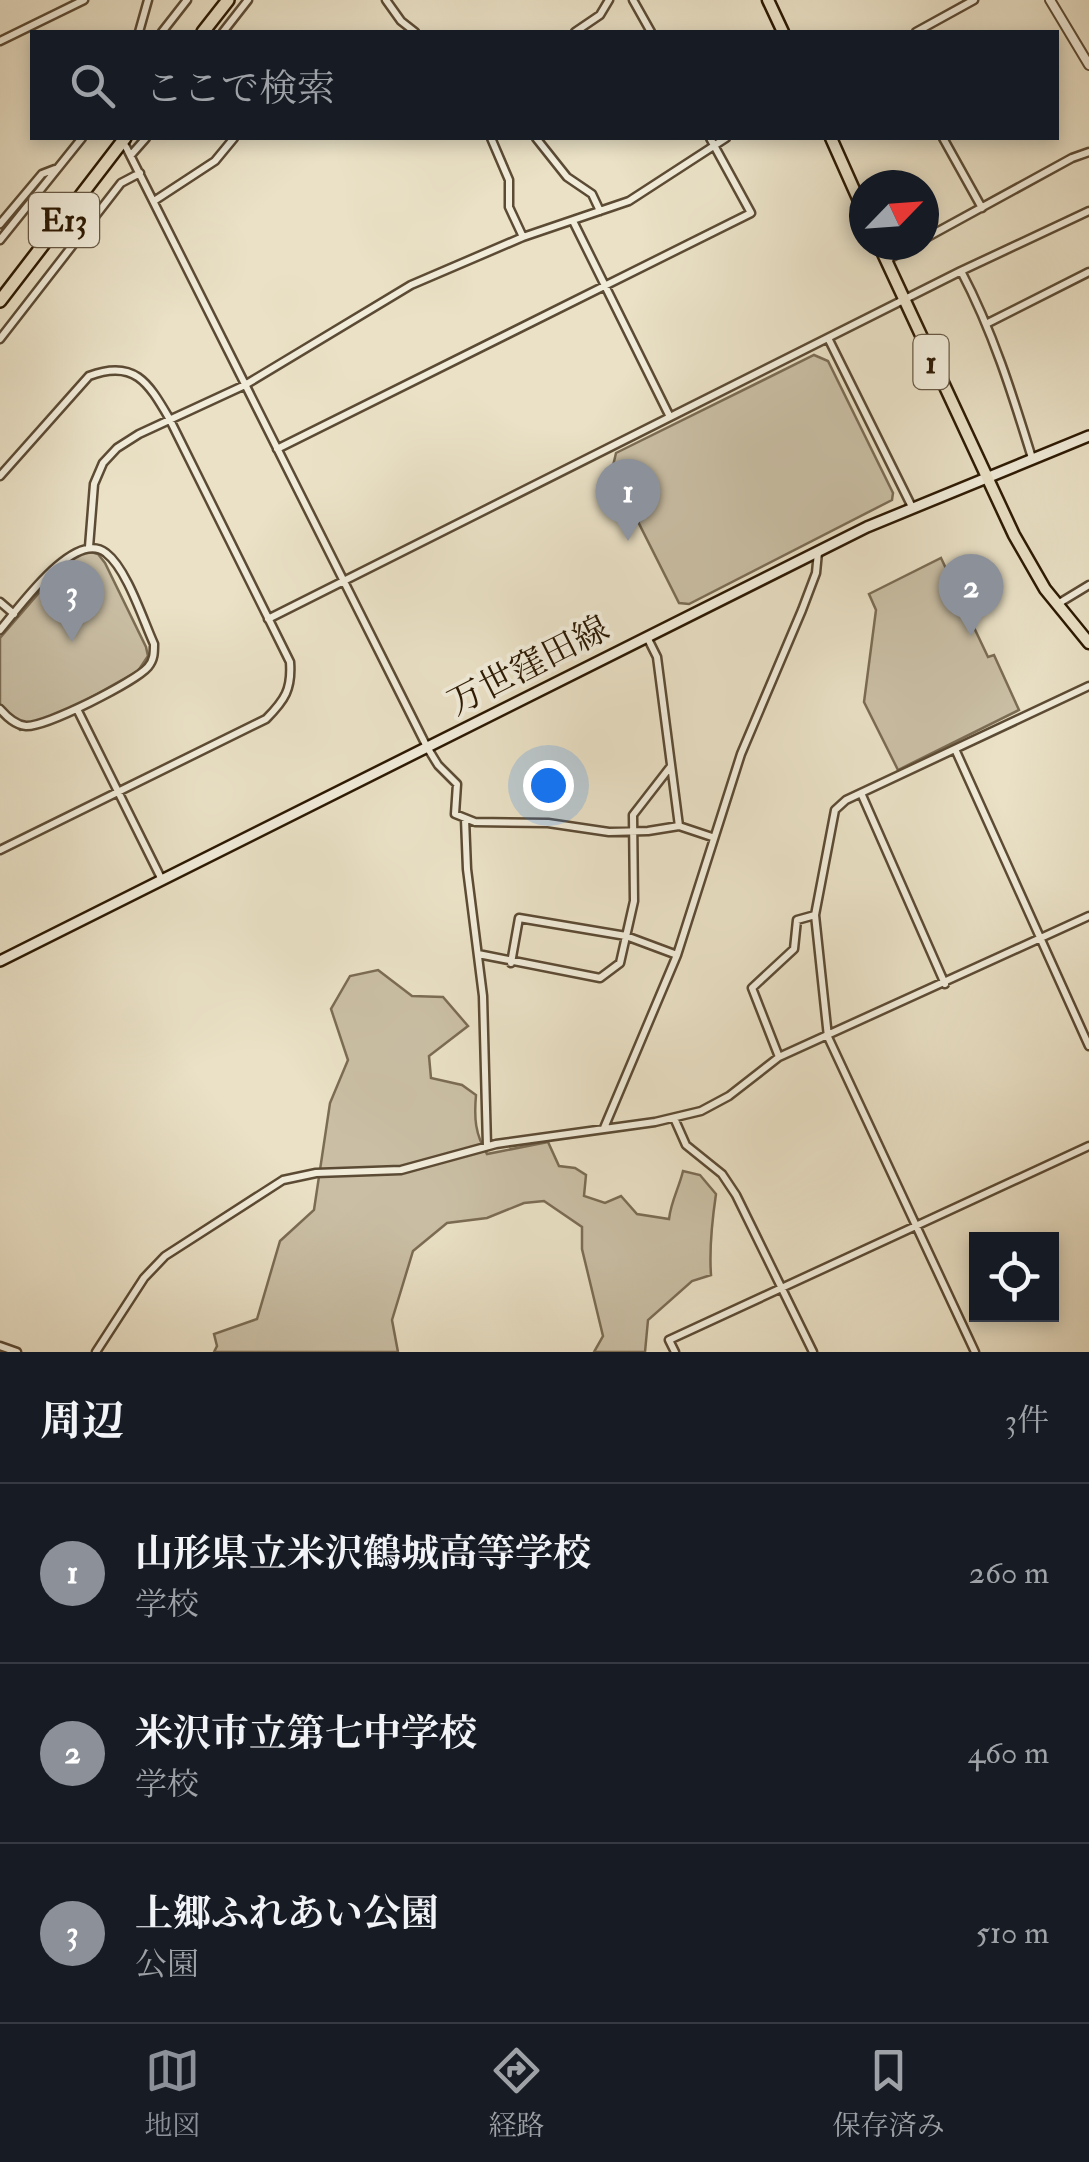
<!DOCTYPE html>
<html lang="ja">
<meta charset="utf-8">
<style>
:root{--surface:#171b24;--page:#20242c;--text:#f1f3f6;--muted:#9ea1a6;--line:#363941;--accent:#8c9099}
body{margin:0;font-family:"IM FELL Double Pica","Noto Serif JP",serif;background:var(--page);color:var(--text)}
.controls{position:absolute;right:30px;bottom:30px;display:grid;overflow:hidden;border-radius:0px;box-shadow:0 5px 15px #0003}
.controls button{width:90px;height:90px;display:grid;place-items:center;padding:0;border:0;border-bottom:2px solid var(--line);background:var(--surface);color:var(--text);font:50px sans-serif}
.compass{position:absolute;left:849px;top:170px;width:90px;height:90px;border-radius:50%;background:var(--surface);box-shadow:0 5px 15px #0003;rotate:65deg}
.you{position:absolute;left:548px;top:785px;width:35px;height:35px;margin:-25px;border:8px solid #fff;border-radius:50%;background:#1a73e8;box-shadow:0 0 0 15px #1a73e833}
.badge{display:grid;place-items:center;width:65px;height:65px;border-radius:50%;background:var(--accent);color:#fff;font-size:32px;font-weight:700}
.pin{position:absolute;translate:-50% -82px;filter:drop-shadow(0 2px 5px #0008)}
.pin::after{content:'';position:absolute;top:52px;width:35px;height:30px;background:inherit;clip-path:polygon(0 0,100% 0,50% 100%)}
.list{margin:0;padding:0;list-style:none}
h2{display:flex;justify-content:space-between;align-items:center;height:130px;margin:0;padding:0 40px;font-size:42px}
h2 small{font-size:32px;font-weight:400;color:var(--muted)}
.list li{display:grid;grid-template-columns:65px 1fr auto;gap:30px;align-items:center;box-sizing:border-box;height:180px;padding:0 40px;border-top:2px solid var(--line)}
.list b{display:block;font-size:38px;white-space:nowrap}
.list p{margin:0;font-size:32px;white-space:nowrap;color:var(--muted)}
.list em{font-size:32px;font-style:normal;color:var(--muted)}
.icon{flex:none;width:55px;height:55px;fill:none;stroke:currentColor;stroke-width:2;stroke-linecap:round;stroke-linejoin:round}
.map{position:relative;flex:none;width:1089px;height:1352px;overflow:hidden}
.search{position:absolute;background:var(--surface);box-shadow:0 5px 15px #0003;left:30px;right:30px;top:30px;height:110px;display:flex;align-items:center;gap:25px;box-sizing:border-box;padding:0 35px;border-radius:0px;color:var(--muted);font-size:38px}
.sheet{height:670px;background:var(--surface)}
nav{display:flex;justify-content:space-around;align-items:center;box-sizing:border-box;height:140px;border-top:2px solid var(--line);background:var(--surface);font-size:28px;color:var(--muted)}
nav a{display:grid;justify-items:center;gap:5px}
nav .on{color:var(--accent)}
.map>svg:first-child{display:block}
.green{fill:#cabfa5;stroke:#7b6c54;stroke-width:2.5}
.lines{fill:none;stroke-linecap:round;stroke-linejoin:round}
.minor-casing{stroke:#5c4b34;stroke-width:11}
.tertiary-casing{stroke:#5c4b34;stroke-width:12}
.secondary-casing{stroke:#2c1903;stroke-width:14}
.primary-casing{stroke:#2c1903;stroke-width:15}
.motorway-casing{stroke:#2c1903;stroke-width:16}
.minor{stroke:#f1ecda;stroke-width:6}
.tertiary{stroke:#f1ecda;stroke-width:8}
.secondary{stroke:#f1ecda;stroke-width:9}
.primary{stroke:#eae1c6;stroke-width:10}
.motorway{stroke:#eae1c6;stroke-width:11}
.labels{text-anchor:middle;stroke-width:8;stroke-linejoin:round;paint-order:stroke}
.shield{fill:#f1ecda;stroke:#675844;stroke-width:2.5}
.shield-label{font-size:32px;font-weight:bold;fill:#2c1903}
.street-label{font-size:35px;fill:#2c1903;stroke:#f1ecda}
</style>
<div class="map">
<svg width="1089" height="1352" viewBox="0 0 1089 1352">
<rect width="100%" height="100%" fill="#eae1c6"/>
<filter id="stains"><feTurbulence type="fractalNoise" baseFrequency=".002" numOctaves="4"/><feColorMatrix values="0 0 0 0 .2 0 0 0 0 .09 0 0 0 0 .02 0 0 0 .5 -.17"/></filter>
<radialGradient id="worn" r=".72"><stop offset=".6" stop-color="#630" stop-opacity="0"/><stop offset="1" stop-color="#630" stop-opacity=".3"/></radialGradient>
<!-- green -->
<path class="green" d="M814,355L828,361L893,493L892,500L689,604L679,603L612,470L616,453Z
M87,551L98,554L105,563L146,647L148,656L138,671L36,728L20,730L0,712V638L69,558Z
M941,558L988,657L994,655L1019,710L898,770L864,702L876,610L869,594Z
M378,970L412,996L443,997L468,1026L429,1056L431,1078L462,1085L476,1095C474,1118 475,1134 487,1154L548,1142L559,1166L575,1168L586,1175L584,1196L605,1203L621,1196L637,1214L669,1219C671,1201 679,1188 683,1171L700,1175L716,1194C712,1221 709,1247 711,1275L692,1281L648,1320L645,1352H594L603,1336L582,1249V1227L544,1201L524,1203L487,1218L447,1223L413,1251L392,1320L398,1352H214L217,1346L214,1334L257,1319L280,1241L314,1210L330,1103L348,1060L331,1009L350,976Z"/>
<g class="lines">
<!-- minor casing -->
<g class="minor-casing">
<path id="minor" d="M386,0L401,21L415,32
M633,0L651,32
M139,32L148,0
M162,32L187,0
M223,32L248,0
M575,32L600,15L609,0
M916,32L974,0
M0,41L84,0
M491,138L509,180V207L523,237
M536,138L567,177L592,194L600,211
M943,138L982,208
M126,147L427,747L438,765L457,784L455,814L475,822L548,823L609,832L648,831L679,826L712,837
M131,155L146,138
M154,201L215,161L234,138
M573,221L670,417
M0,224L42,174L55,169
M924,239L1072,158L1089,152
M0,240L82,138
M887,260L914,245
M961,271C993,332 1012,393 1032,458
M988,323L1089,272
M828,338L912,507
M0,339L121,183L140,173
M277,449L751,213L710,138
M0,476L89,376C134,359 148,382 169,418L290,662C292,689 285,700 266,719L0,850
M89,547L94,484L103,463L117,448L139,434L245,385L411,285L523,237L629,201L726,138
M0,602L14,614
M1056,605L1089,585
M268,619L961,271L1089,211
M0,630C19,608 75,528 106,553C127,569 143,620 154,644C154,653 154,660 148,667C135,682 46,727 26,726C15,725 7,717 0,709
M647,637L657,657L679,826
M77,709L161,878
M955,749L1089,1046
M861,793L945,984
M465,819L467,869L483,996L487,1146
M478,954L600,978L620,963L634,901L633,815L671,766
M511,963L519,918L626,936L677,955
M779,1057L752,988L794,949L797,920L815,915
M674,1118L686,1145L722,1174L736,1195L813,1352
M604,1128L677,955L741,754L802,610L816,573L818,552
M0,1346L17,1352
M96,1352L144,1278L165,1256L283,1180L316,1173L401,1170L496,1144L655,1122L701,1111L729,1096L779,1057L1089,916
M675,1352L669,1340L1089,1146
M975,1352L828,1037L815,915L835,810L846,800L1089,686"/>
</g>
<!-- tertiary casing -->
<g class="tertiary-casing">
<path id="tertiary" d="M1050,0L1089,65"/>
</g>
<!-- secondary casing -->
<g class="secondary-casing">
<path id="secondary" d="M0,961L867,527L1089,436"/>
</g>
<!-- primary casing -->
<g class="primary-casing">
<path id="primary" d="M768,0L783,32
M831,138L864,212
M879,245L1014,535L1045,589L1089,643"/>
</g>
<!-- motorway casing -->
<g class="motorway-casing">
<path id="motorway" d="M203,32L228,0
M0,301L125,138"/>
</g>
<!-- minor -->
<use href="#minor" class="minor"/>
<!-- tertiary -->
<use href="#tertiary" class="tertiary"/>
<!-- secondary -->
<use href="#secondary" class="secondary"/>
<!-- primary -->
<use href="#primary" class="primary"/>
<!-- motorway -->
<use href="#motorway" class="motorway"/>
</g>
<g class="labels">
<!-- shield labels -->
<g class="shield">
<rect x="29" y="193" width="70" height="54" rx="8"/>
<rect x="913.5" y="335" width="35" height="54" rx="8"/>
</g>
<g class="shield-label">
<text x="64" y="231">E13</text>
<text x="931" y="373">1</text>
</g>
<!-- street labels -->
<g class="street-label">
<text transform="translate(528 665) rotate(-27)" y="12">万世窪田線</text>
</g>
</g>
<rect width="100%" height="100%" filter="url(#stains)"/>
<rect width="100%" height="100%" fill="url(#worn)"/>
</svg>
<div class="controls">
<button><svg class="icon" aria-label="locate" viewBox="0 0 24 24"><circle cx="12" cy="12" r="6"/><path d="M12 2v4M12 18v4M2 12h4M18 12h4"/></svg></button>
</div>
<svg class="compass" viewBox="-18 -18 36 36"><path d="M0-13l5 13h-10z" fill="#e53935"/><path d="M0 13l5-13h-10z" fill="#9ea1a6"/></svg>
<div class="you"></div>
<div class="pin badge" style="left:628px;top:541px">1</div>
<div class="pin badge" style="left:971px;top:636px">2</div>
<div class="pin badge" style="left:72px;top:642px">3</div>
<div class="search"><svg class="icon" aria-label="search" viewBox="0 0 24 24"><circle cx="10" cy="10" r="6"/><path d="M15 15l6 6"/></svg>ここで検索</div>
</div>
<section class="sheet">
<h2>周辺<small>3件</small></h2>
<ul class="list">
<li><span class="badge">1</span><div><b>山形県立米沢鶴城高等学校</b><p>学校</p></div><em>260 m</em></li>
<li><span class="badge">2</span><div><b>米沢市立第七中学校</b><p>学校</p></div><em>460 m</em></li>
<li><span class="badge">3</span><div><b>上郷ふれあい公園</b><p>公園</p></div><em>510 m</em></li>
</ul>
</section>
<nav>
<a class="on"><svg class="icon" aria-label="map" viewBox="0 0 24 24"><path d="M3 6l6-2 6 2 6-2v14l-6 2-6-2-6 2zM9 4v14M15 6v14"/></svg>地図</a>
<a><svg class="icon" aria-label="directions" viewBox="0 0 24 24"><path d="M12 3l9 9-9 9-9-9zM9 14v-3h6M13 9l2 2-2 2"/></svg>経路</a>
<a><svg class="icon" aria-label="saved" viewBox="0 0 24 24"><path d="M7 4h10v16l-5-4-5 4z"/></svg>保存済み</a>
</nav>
